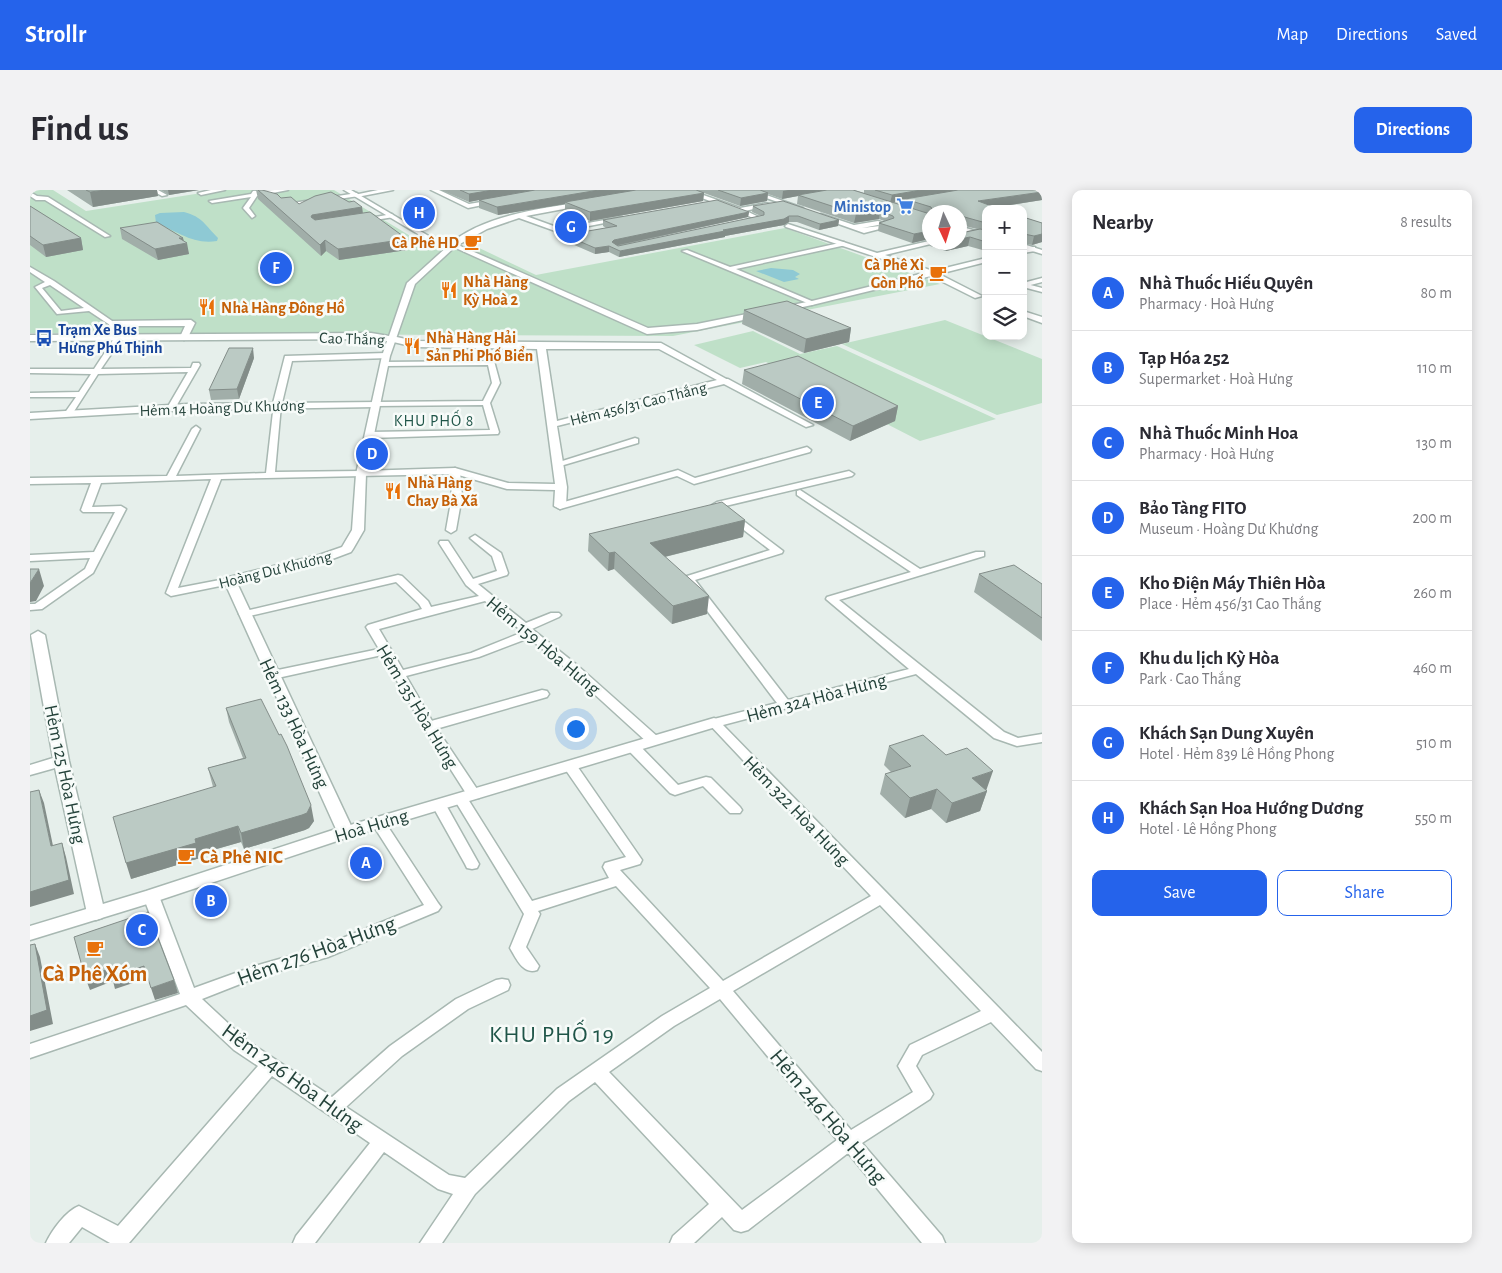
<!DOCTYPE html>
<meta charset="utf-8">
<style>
:root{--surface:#fff;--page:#f2f2f3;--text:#2b2b33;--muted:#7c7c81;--line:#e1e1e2;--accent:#2563eb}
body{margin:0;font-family:"Alegreya Sans",sans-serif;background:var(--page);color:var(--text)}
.controls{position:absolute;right:15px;top:15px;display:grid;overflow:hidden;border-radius:10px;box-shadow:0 2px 12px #0003}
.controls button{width:45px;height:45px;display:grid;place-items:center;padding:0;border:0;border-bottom:1px solid var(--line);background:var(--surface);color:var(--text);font:25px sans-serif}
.compass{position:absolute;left:892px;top:15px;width:45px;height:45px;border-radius:50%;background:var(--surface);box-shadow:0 2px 12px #0003;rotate:176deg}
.you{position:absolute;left:545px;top:538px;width:18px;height:18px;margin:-12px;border:4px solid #fff;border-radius:50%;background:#1a73e8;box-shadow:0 0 0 8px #1a73e833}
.badge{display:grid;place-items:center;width:32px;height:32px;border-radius:50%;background:var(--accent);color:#fff;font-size:16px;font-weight:700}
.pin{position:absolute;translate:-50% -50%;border:2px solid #fff;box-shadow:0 1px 5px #0006}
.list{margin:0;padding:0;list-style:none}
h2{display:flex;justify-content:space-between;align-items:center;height:65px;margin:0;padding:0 20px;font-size:21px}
h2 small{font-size:16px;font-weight:400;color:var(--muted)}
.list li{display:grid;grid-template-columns:32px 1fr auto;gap:15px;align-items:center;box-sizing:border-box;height:75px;padding:0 20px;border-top:1px solid var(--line)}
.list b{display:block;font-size:19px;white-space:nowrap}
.list p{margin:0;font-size:16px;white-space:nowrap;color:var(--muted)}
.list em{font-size:16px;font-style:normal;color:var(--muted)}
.actions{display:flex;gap:10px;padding:15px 20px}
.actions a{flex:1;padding:11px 0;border:1px solid var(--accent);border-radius:10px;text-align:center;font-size:18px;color:var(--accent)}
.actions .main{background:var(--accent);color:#fff}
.icon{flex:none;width:28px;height:28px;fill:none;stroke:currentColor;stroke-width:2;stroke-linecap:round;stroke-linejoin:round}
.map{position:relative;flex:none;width:1012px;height:1053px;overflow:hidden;border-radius:10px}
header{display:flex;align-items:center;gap:30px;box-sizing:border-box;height:70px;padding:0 25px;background:var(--accent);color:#fff}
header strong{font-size:24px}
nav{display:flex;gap:28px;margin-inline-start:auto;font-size:18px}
.intro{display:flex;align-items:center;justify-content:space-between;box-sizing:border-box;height:120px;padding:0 30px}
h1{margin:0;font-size:35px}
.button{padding:12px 22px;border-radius:10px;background:var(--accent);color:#fff;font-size:18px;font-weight:700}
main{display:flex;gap:30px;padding:0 30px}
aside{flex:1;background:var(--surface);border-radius:10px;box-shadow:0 2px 12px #0003}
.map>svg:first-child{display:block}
.green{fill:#bfe0c8}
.water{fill:#8ec9d4}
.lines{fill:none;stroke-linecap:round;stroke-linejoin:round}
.service-casing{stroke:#a8b8b2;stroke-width:3}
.minor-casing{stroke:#a8b8b2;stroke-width:3}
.tertiary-casing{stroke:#a8b8b2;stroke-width:3}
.service{fill:#fff;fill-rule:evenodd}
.minor{fill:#fff;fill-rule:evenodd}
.tertiary{fill:#fff;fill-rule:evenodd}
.wall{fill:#a1aea9;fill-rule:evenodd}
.shaded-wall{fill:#838d89}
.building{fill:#bbcac4;stroke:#838d89}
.labels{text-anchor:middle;stroke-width:5;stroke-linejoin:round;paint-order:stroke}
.far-shop-label{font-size:16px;font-weight:bold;fill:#366cbe;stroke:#f7fbf9;text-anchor:end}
.far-food-label{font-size:16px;font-weight:bold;fill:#c56008;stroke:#f7fbf9;text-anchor:start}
.far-transit-label{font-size:16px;font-weight:bold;fill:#164399;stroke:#f7fbf9;text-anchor:start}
.far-street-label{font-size:16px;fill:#24423a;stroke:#f7fbf9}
.far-neighbourhood-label{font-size:16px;letter-spacing:1px;fill:#1f5548;stroke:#f7fbf9}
.street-label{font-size:19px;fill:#24423a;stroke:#f7fbf9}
.food-label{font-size:19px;font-weight:bold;fill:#c56008;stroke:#f7fbf9;text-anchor:start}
.near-street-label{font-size:22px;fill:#24423a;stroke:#f7fbf9}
.near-food-label{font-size:22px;font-weight:bold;fill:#c56008;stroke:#f7fbf9}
.near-neighbourhood-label{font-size:24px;letter-spacing:1px;fill:#1f5548;stroke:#f7fbf9}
</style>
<header>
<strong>Strollr</strong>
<nav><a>Map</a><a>Directions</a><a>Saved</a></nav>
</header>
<div class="intro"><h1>Find us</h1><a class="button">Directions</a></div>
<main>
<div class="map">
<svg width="1012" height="1053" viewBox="0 0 1012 1053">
<rect width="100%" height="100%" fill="#e6efeb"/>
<!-- green -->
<path class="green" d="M0,0H23L56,21L191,0H304L397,56H445L506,85L755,38L910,94L643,146L0,143Z
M915,130L1012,169V213L967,225L812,154Z
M723,141L770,164L807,156L966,229L890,251L736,172L710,178L664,155Z"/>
<!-- water -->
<path class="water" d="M154,22C173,27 175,35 188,48L187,51C163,55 147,41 126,33L125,25L130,23Z
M741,78L763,80L770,84L765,87L769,89L754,92L726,81Z"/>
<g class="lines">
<!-- service casing -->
<g class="service-casing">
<path id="service" d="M121,0H128L137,5L132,6Z
M181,0H195L171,5L168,3Z
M245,0H258L227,6L219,18L225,26L222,28L213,18L221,7L182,13L179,11L221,4L223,1Z
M0,2L7,6L18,7L80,46L75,47L15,10H6L0,6Z
M327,3L329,6L253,17L250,15Z
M708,19H712L733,29L717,34V32L725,29L708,21Z
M362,24L364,27L332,32L329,30Z
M814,52L816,55L706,79L784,112V114L782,115L652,61L657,60L700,77Z
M0,77L24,91L85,133L93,147L71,179L161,178L163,173H169L170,175L144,220L137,218L158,182L68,184L41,226H38L34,224L46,207H0V203L49,202L61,184L0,183V179H64L85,147L80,135L59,121L27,124L5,97L15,92L0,82ZM20,95L54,118L31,121L12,98Z
M993,93L1012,98V102L993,97Z
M464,171L470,193L460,213L469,242L468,244L340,248L336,245L340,242L460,240L453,215L346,216L342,214L346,212L453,211L462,193L458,175L355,176L351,174L352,172Z
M692,189H698L783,235L776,237L692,193Z
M244,213L251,215L245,282L331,281L334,282V286L191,289L148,398L200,388L205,391L200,394L141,406L136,403L181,289L71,293L62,317L91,316L96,319L63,383L12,419L0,420V414H5L55,379L60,368L0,371V365L64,362L85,322H53L51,320L61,293L0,294V288L137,286L162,239L166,236L170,239L146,286L236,283Z
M605,248L608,249V253L527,277L523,274Z
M777,257L781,260L780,262L664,294L647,286L530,319L525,316L527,314L648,280L665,288Z
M425,278L430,281L432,306L426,340L421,343L416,340L422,306L420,281Z
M819,281L824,284L822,286L687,318L682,315L687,312Z
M770,300L890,379L946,362H954V366L809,410L974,542L988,548L1012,544V552L987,556L964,548L886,484L693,535L1012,862V881L1006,879L961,832L892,865L886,876L903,904L900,909L832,953L912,1046L915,1053H892L818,963L718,1040L711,1042L704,1040L692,1027L664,1053H640L643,1046L679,1014L565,892L539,911L445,1004L412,1053H390L423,1004L408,999L354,962L285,1053H263L266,1046L340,953L242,886L99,1053H80L52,1037L39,1053H16C22,1040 36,1021 49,1016L88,1036L228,876L204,860L156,815L0,868V854L150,804L113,706L116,702L121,700L126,702L129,706L164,798L225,776L288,758L394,715L341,632L343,629H353L408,713L411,717L408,721L298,767L228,787L172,809L216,850L302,907L360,856L426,809L466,790L472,789L478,790L480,795L478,800L438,819L372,866L316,917L419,985L435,988L527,899L632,826L680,798L586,696L508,721L510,724L496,757L509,776L507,780C493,785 486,768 480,758L494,724L424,609L426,606H436L502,711L579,688L573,677L575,673L596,667L533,576L535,573H545L612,670L610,674L590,680L693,791L841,706L678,533L680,530L747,513L653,389L654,387L740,360L697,327V323H703L753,361L752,363L665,390L758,510L879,479L796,409L797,407L881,382L767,305V301ZM850,715L951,821L880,855L868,876L883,902L821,940L703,801ZM690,809L807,950L712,1020L579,882L644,836Z
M445,345L471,363L478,383L477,385L448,394L496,433L521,423H529L531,425L529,427L502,439L547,475L628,547L629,550L628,553H618L539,481L499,448L449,467L376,486L405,536L451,605L449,608H439L393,536L352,465L243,489L237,485L243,481L349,459L336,437L338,435L392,419L389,414L366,392L215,427L211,426L209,424L211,422L368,385L372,386L398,411L401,417L449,406L436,395L409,353L410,351H418L443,389L467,381L462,366L440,348ZM455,411L493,442L441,463L373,480L349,439Z
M603,553L608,554L648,595L676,587L681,588L710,617L712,620L710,623H700L673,596L645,605L640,603L598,560L597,557L598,554Z
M409,610L414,612L416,615L449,674L447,678L442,679L437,678L435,674L402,615L404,612Z"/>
</g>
<!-- minor casing -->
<g class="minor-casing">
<path id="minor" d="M348,0H363L327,7L324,5Z
M401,0H409L439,14L469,9L472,11L438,18Z
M650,0H659L710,18L743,12L746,14L710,22Z
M713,0H722L773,18L768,19Z
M553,12L556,14L555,15L496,26L529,38L592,27L595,29L528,42L489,28L457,39L428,55L618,138L667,134L782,111L894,83L756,37L755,36L758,34L847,63L899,51L909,52L855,65L903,81L956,68V72L909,84L952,106L945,108L901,86L782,115L667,140L617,144L419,55C451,26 512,18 553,12Z
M791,24L824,35L848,31L861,36L834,43L789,27L788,26ZM848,35L850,36L832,38Z
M1002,57H1005V61L993,63V59Z
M1012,88V92L993,97V93Z
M993,121L1012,127V133L993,126Z
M83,131L161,130L165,133L158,147L154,150L150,147L155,136H80L79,134Z
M362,146L385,151L631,153L700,191L698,193L527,236L537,297L536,316L530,319L524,316L525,300L477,299L425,284L327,286L326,284L331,281L425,278L478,293L525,294L507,159L385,157L359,151L358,149ZM516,159H629L687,190L527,231Z
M356,163L359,164V168L262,171L252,213L349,212V216L346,217L158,220L0,229V223L158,214L243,213L255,166Z
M8,441L15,445L39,571L75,723L72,728L66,730L60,728L57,723L25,578L0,585V575L23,568L1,445Z
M512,500L517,501L519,504L517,507L399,541L394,539L391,536L394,533Z
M684,528L689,530L692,533L689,536L316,648L310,646L308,642L310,638Z"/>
</g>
<!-- tertiary casing -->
<g class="tertiary-casing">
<path id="tertiary" d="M314,0H321L402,48L427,55L385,94L360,166L336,284L334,340L323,359L321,362L297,371L207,393L324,642L322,646L127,711L0,750V736L116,701L306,639L194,391L195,388L289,365L312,357L322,340L326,284L352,166L357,151L341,149L0,151V145L341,143L359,146L377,93L418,56L398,50Z
M929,36L956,44V48L929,40Z
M993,54L1012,60V64L993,58Z"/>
</g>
<!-- service -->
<use href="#service" class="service"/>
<!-- minor -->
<use href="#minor" class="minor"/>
<!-- tertiary -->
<use href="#tertiary" class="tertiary"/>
</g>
<!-- wall -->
<path class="wall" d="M37,0H127L128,6L63,17Z
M131,0H169L139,5Z
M226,0H232L251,8L269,14L332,17L333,23L377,49V60L309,70L296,61L291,66L228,9Z
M411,0H825H824L834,3V0H1012V10L956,19V61L938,56L916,61L900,56L901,52H930V22H900V49L882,53L848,41L849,33L854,31L849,29L824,33L767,14L768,6L752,9L738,4L737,11L710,16L674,3L673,11L560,31L535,21V14L468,25L449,18V10L439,12ZM875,11L874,16L863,13ZM935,36L947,39L933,42Z
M0,16L51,48L53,60L16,67L0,55Z
M723,16L809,30L808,36L789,40L767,32H759L754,35L695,46V47L589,67L579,62L565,64L535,51V45L576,38L573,36V30L719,22L718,27L588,56L731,26L722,22Z
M993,27L1012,33V52L1002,55L993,53Z
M90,38L153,48L159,64L128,70L92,49Z
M714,120L821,138L819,152L774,163L712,134Z
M224,168L209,209L181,210L179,200Z
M714,180L868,216L865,231L820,251L712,194Z
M715,330L713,347L635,367L677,424L642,434L584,379L578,381L558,361L559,344Z
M949,384L1012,394V451L944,402Z
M196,518L284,631L279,638L275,640L214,659L211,652L169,664L170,668L101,689L183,597L178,578L213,568L199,532Z
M859,556L957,601L950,621L916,633L901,619L875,628L850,604L855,584L861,582L854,575Z"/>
<!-- shaded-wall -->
<path class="shaded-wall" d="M76,0H127L128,6L63,17L60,2Z
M138,0H169L139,5Z
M463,0H513L449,10L439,12V4Z
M569,0H616L535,12V14L468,25L467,17Z
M758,0H800L768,5V6L752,9L753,1Z
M891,0H936L875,9V11L860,13L862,5Z
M1012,2V10L946,20L948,11Z
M674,3L673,11L560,31V22Z
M738,3L737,11L710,16L711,8Z
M332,17L333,27L282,37L281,27L282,25Z
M850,21L849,29L824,33L826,24Z
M719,22L718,27L584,56L582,58V52L584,50Z
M759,26V32L754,35L695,46V47L589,67L590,61L693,40Z
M809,30L808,36L789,40L790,34Z
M935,34L933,43L930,44V36Z
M900,41L899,49L882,53L884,44Z
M1012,44V52L1002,55L1004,46Z
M940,47L938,56L916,61L918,52H930V49Z
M51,48L53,60L16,67L13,55Z
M149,48H153L154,54L157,53L159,64L128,70L125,59Z
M377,49V60L309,70L308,59Z
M295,50L296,61L291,66L290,55Z
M579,56V62L565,64V58Z
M821,138L819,152L774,163L776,149Z
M223,158L224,168L209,209L207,199Z
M868,216L865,231L820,251L823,236Z
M715,330L713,347L618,371L620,353Z
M585,362L584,379L578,381L579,363Z
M9,379L14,396L6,411L0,412V393Z
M679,406L677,424L642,434L643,416Z
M963,581L956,601L942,588Z
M907,599L901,619L875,628L880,608Z
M9,600L14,613L26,670L21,656Z
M957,601L950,621L916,633L922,613Z
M281,615L284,631L279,638L275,640L214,659L211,643Z
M208,636L211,652L169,664L170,668L101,689L96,673L165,649Z
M32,653L36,667L44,704L0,717V702Z
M5,754L10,767L23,834L0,841V826Z
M114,776L118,788L85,799L83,791L60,800L55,787L79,779Z
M144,790L148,803L125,810L121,798Z"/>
<!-- building -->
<path class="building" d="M56,0H76L60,2Z
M228,0H232L247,4L251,8L261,7L269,14L285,6L301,2L319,12L324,11L332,17L282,25L281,27L285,30L340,22L377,49L308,59L295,50L290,55Z
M430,0H463L439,4Z
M505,0H569L467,17L449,10Z
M606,0H666L674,3L560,22L535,12Z
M688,0H730L738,3L711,8Z
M797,0H823L900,24V41L884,44L849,33L864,28L863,26L850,21L826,24L768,5Z
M845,0H891L862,5Z
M928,0H1012V2L948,11L970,19H956V33L931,26L930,27V22H903L901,17L875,9Z
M687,10L719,22L584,50L582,52L588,56L734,25V22L723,16L753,11L809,30L790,34L768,26H759L754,29L693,40L695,41L590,61L579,56L565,58L535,45L587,36L573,30Z
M0,16L51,48L13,55L0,46Z
M993,27L1012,33V44L1004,46L994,44L993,48Z
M930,30V33L935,34L930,36Z
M127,32L153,48H149L157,53L125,59L90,38Z
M950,39L956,40V52L940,47L930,49V41L931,43Z
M757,111L821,138L776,149L714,120Z
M199,158H223L207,199L179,200Z
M768,166L868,216L823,236L714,180Z
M692,312L715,330L620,353L679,406L643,416L585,362L579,363L559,344Z
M984,375L1012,394V428L949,384Z
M0,379H9L0,393Z
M231,509L249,545L251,544L257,556L281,615L277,623L272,625L211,643L208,636L165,649L166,653L96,673L83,627L186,596L178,578L216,568L196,518Z
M893,545L916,565L937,558L963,581L942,588L957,601L922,613L907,599L880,608L855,584L881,576L859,556Z
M9,600L21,656L32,653L39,690L0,702V602Z
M118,722L144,790L121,798L114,776L81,787L79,779L55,787L44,747Z
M5,754L17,820L0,826V755Z"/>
<!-- icons -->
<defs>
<g id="supermarket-bare" transform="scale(1.35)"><path d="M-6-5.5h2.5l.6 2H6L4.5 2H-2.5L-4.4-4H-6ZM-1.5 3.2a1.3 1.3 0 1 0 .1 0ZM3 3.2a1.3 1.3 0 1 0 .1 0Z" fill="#3f7fe0" stroke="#f7fbf9" stroke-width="2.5" paint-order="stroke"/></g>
<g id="cafe-bare" transform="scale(1.35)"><path d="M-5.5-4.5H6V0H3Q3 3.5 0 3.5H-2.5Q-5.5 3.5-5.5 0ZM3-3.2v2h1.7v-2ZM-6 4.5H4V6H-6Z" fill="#e8710a" stroke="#f7fbf9" stroke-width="2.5" paint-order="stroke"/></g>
<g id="restaurant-bare" transform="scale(1.35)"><path d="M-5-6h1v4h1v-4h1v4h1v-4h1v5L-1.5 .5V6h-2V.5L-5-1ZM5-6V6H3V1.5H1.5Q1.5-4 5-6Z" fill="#e8710a" stroke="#f7fbf9" stroke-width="2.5" paint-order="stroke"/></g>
<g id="bus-bare" transform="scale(1.35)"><path d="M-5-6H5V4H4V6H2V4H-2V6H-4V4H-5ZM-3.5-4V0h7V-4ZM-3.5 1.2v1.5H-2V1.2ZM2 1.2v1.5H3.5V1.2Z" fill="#1a4fb4" stroke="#f7fbf9" stroke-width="2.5" paint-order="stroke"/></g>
</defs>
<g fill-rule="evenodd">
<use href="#supermarket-bare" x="875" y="16"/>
<use href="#cafe-bare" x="443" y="52"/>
<use href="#cafe-bare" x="908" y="83"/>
<use href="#restaurant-bare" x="419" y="100"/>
<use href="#restaurant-bare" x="177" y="117"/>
<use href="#bus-bare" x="14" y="148"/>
<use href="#restaurant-bare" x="382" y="156"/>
<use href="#restaurant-bare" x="363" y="301"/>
<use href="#cafe-bare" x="156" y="666"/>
<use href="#cafe-bare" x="65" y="758"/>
</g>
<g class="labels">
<!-- far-shop labels -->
<g class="far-shop-label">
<text x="861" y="22">Ministop</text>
</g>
<!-- far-food labels -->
<g class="far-food-label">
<text x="429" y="58" text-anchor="end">Cà Phê HD</text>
<text x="894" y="80" text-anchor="end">Cà Phê Xì<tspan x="894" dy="18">Gòn Phố</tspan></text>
<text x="433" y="97">Nhà Hàng<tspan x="433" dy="18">Kỳ Hoà 2</tspan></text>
<text x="191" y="123">Nhà Hàng Đông Hồ</text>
<text x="396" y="153">Nhà Hàng Hải<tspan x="396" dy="18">Sản Phi Phố Biển</tspan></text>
<text x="377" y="298">Nhà Hàng<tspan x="377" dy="18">Chay Bà Xã</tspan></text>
</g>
<!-- far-transit labels -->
<g class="far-transit-label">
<text x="28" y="145">Trạm Xe Bus<tspan x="28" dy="18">Hưng Phú Thịnh</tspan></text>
</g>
<!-- far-street labels -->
<g class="far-street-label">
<text transform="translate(322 148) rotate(2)" y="6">Cao Thắng</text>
<text transform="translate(608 213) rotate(-14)" y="6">Hẻm 456/31 Cao Thắng</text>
<text transform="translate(192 217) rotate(-2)" y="6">Hẻm 14 Hoàng Dư Khương</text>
<text transform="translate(245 379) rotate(-14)" y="6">Hoàng Dư Khương</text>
</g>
<!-- far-neighbourhood labels -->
<g class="far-neighbourhood-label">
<text x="404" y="236">KHU PHỐ 8</text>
</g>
<!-- street labels -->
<g class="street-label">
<text transform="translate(514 455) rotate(40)" y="7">Hẻm 159 Hòa Hưng</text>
<text transform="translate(786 507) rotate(-15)" y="7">Hẻm 324 Hòa Hưng</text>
<text transform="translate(388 516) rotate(59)" y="7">Hẻm 135 Hòa Hưng</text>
<text transform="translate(265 533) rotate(65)" y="7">Hẻm 133 Hòa Hưng</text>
<text transform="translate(36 584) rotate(78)" y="7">Hẻm 125 Hòa Hưng</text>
<text transform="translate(767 620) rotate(46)" y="7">Hẻm 322 Hòa Hưng</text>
<text transform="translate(341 635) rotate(-17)" y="7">Hoà Hưng</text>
</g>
<!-- food labels -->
<g class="food-label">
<text x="170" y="673">Cà Phê NIC</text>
</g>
<!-- near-street labels -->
<g class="near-street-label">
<text transform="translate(286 760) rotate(-20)" y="8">Hẻm 276 Hòa Hưng</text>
<text transform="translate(263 887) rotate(36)" y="8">Hẻm 246 Hòa Hưng</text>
<text transform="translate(799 926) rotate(50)" y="8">Hẻm 246 Hòa Hưng</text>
</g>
<!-- near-food labels -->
<g class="near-food-label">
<text x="65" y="791">Cà Phê Xóm</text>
</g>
<!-- near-neighbourhood labels -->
<g class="near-neighbourhood-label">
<text x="522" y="852">KHU PHỐ 19</text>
</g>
</g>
</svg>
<div class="controls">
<button>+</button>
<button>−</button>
<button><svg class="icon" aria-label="layers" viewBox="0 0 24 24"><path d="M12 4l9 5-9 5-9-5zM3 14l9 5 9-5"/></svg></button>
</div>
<svg class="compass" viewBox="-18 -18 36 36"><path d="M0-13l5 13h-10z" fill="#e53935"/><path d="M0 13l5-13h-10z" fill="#7c7c81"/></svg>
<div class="you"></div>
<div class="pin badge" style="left:336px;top:673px">A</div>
<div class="pin badge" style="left:181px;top:711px">B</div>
<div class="pin badge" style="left:112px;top:740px">C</div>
<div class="pin badge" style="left:342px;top:264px">D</div>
<div class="pin badge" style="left:788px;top:213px">E</div>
<div class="pin badge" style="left:246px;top:78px">F</div>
<div class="pin badge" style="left:541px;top:37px">G</div>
<div class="pin badge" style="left:389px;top:23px">H</div>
</div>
<aside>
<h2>Nearby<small>8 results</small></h2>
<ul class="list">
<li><span class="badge">A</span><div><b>Nhà Thuốc Hiếu Quyên</b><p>Pharmacy · Hoà Hưng</p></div><em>80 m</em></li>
<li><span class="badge">B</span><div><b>Tạp Hóa 252</b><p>Supermarket · Hoà Hưng</p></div><em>110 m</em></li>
<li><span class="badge">C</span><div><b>Nhà Thuốc Minh Hoa</b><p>Pharmacy · Hoà Hưng</p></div><em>130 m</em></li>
<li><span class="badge">D</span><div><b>Bảo Tàng FITO</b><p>Museum · Hoàng Dư Khương</p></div><em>200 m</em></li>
<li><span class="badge">E</span><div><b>Kho Điện Máy Thiên Hòa</b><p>Place · Hẻm 456/31 Cao Thắng</p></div><em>260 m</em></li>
<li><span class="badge">F</span><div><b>Khu du lịch Kỳ Hòa</b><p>Park · Cao Thắng</p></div><em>460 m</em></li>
<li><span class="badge">G</span><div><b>Khách Sạn Dung Xuyên</b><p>Hotel · Hẻm 839 Lê Hồng Phong</p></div><em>510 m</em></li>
<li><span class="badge">H</span><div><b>Khách Sạn Hoa Hướng Dương</b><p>Hotel · Lê Hồng Phong</p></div><em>550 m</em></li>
</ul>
<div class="actions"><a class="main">Save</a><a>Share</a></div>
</aside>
</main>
